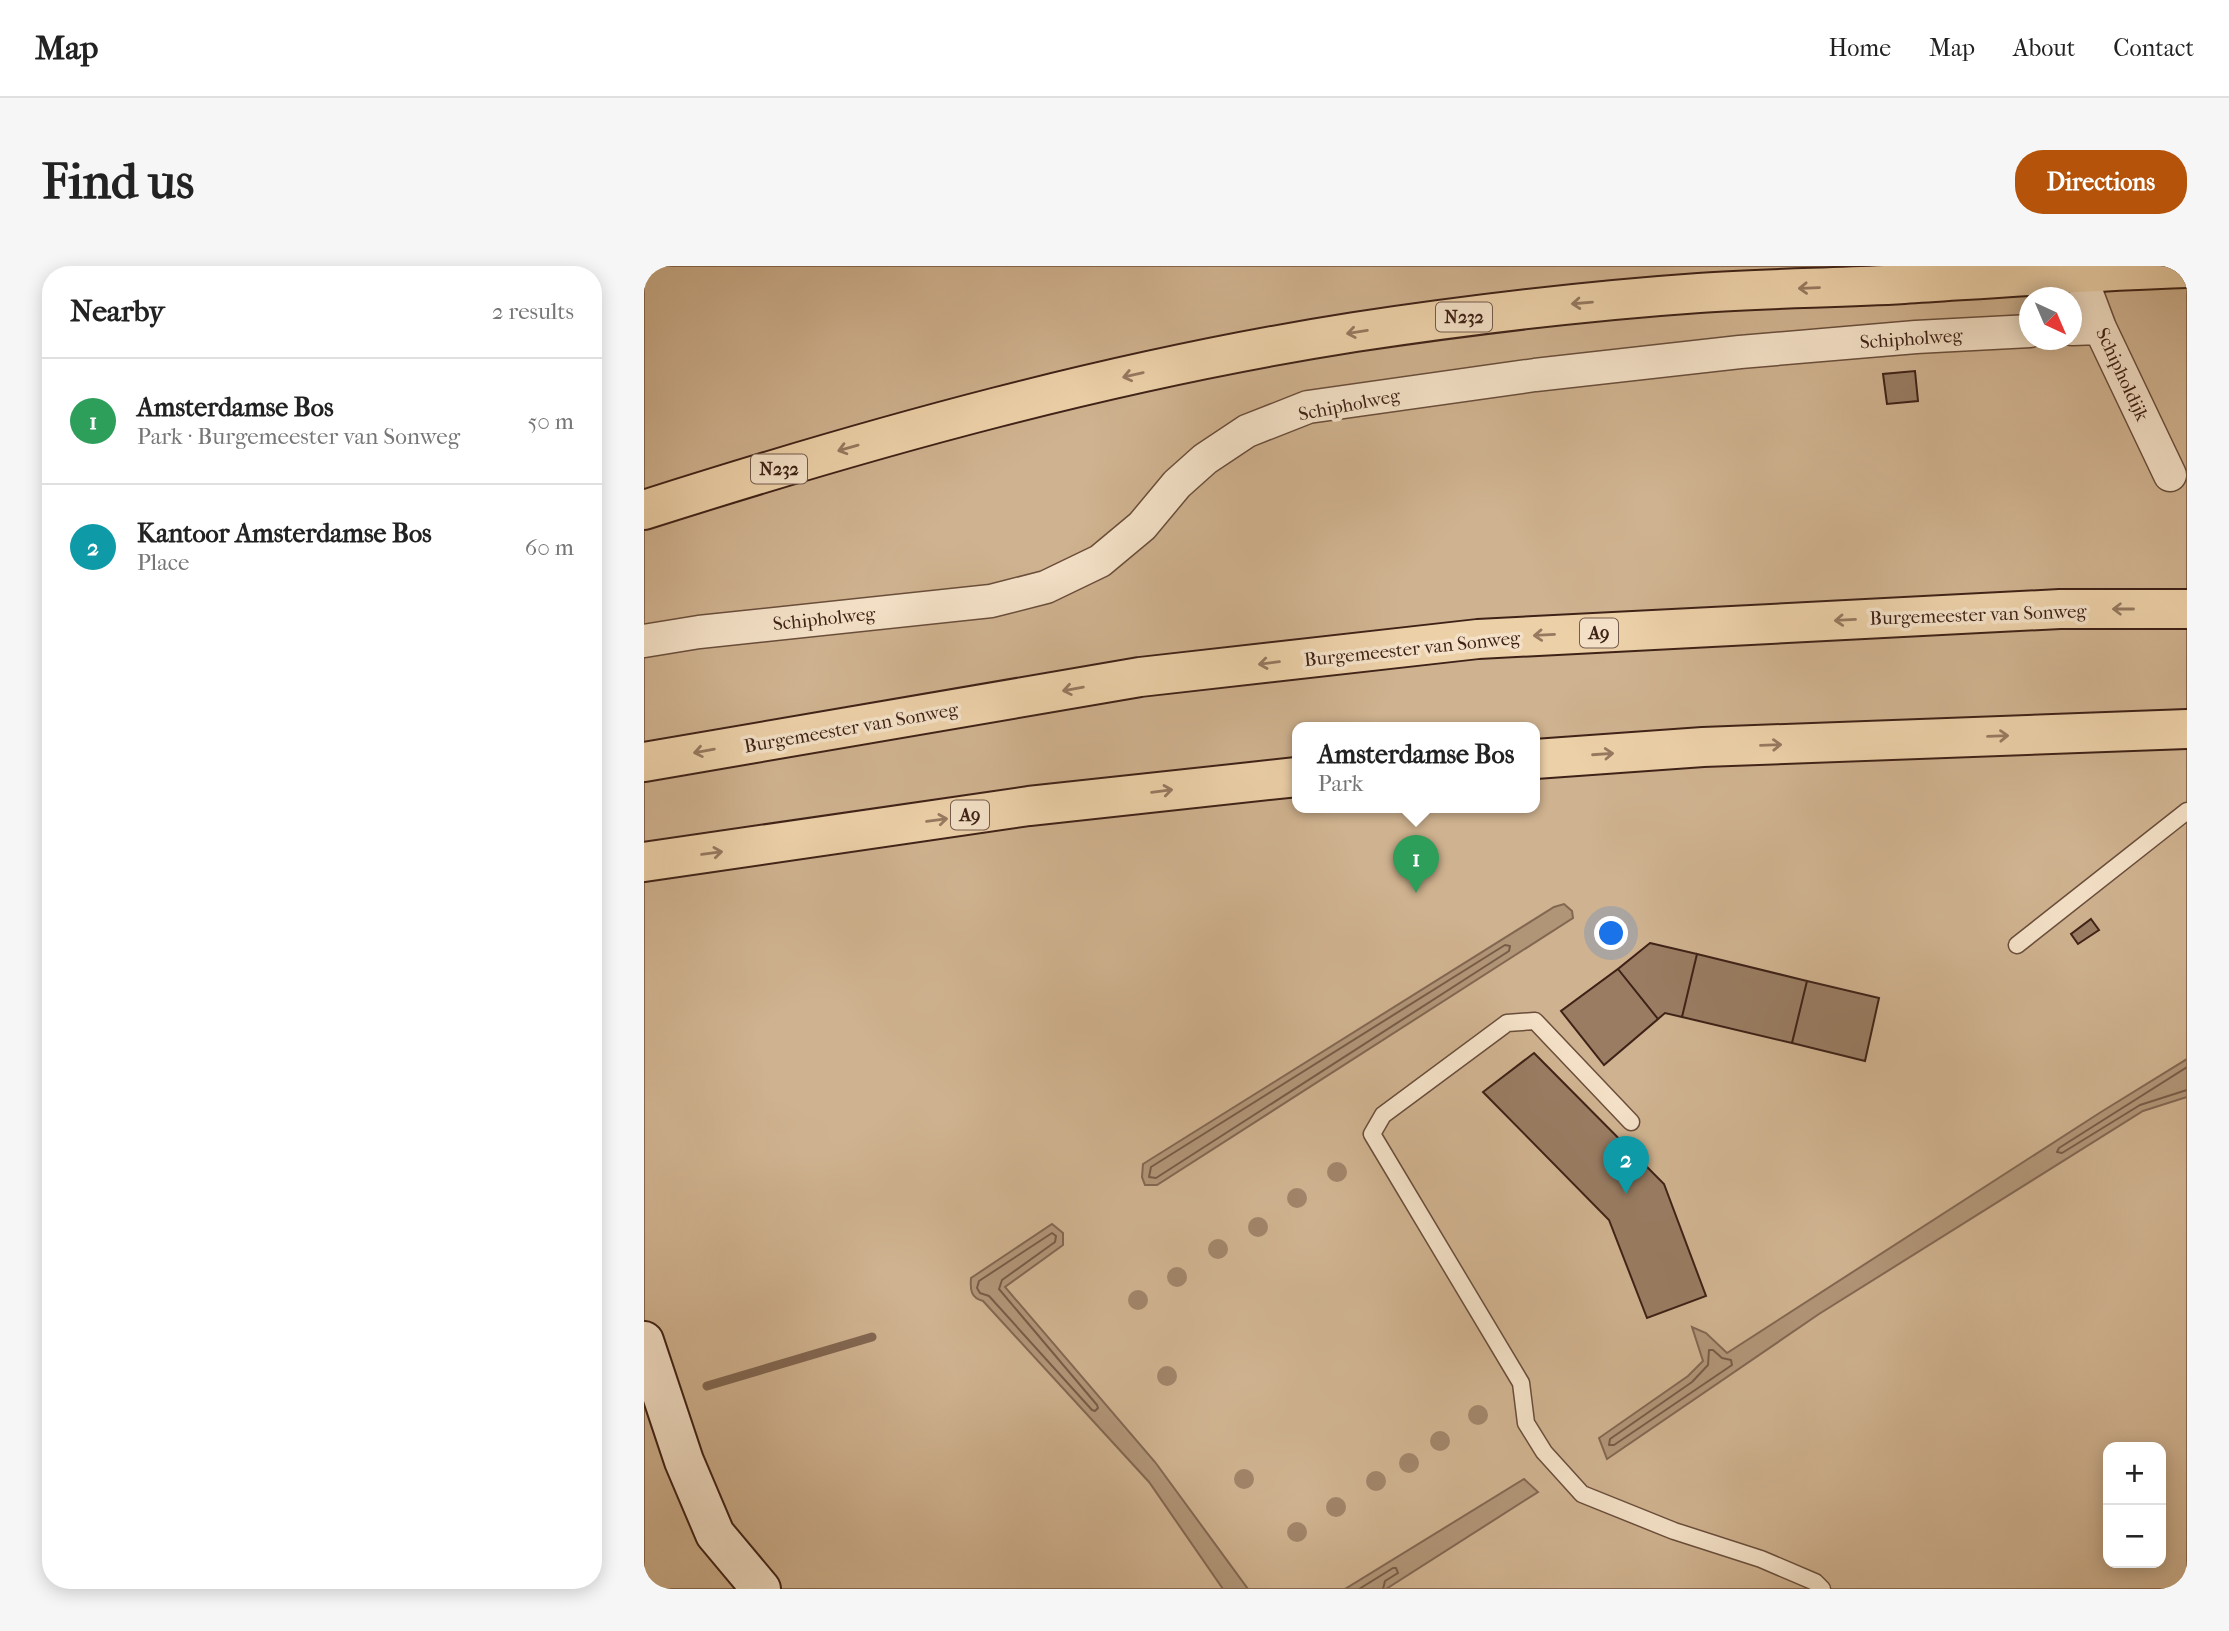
<!DOCTYPE html>
<meta charset="utf-8">
<style>
:root{--surface:#fff;--page:#f6f6f6;--text:#222;--muted:#767676;--line:#e0e0e0;--accent:#b45309}
body{margin:0;font-family:"IM FELL French Canon",serif;background:var(--page);color:var(--text)}
.controls{position:absolute;right:21px;bottom:21px;display:grid;overflow:hidden;border-radius:14px;box-shadow:0 4px 18px #0003}
.controls button{width:63px;height:63px;display:grid;place-items:center;padding:0;border:0;border-bottom:2px solid var(--line);background:var(--surface);color:var(--text);font:35px sans-serif}
.compass{position:absolute;left:1375px;top:21px;width:63px;height:63px;border-radius:50%;background:var(--surface);box-shadow:0 4px 18px #0003;rotate:136deg}
.you{position:absolute;left:968px;top:668px;width:24px;height:24px;margin:-18px;border:5px solid #fff;border-radius:50%;background:#1a73e8;box-shadow:0 0 0 10px #1a73e833}
.badge{display:grid;place-items:center;width:46px;height:46px;border-radius:50%;background:var(--accent);color:#fff;font-size:23px;font-weight:700}
.pin{position:absolute;translate:-50% -58px;filter:drop-shadow(0 2px 4px #0008)}
.pin::after{content:'';position:absolute;top:37px;width:24px;height:21px;background:inherit;clip-path:polygon(0 0,100% 0,50% 100%)}
.popup{position:absolute;left:648px;top:456px;width:248px;height:91px;box-sizing:border-box;display:grid;place-content:center;border-radius:14px;background:var(--surface);filter:drop-shadow(0 2px 5px #0005);font-size:23px;white-space:nowrap;color:var(--muted)}
.popup b{font-size:26px;color:var(--text)}
.popup::after{content:'';position:absolute;left:50%;top:100%;margin-left:-14px;border:14px solid transparent;border-top-color:var(--surface)}
.list{margin:0;padding:0;list-style:none}
h2{display:flex;justify-content:space-between;align-items:center;height:91px;margin:0;padding:0 28px;font-size:30px}
h2 small{font-size:23px;font-weight:400;color:var(--muted)}
.list li{display:grid;grid-template-columns:46px 1fr auto;gap:21px;align-items:center;box-sizing:border-box;height:126px;padding:0 28px;border-top:2px solid var(--line)}
.list b{display:block;font-size:26px;white-space:nowrap}
.list p{margin:0;font-size:23px;white-space:nowrap;color:var(--muted)}
.list em{font-size:23px;font-style:normal;color:var(--muted)}
.map{position:relative;flex:none;width:1543px;height:1323px;overflow:hidden;border-radius:28px}
header{display:flex;align-items:center;gap:42px;box-sizing:border-box;height:98px;padding:0 35px;background:var(--surface);border-bottom:2px solid var(--line)}
header strong{font-size:33px}
nav{display:flex;gap:38px;margin-inline-start:auto;font-size:24px}
.intro{display:flex;align-items:center;justify-content:space-between;box-sizing:border-box;height:168px;padding:0 42px}
h1{margin:0;font-size:49px}
.button{padding:18px 32px;border-radius:28px;background:var(--accent);color:#fff;font-size:24px;font-weight:700}
main{display:flex;gap:42px;padding:0 42px}
aside{flex:1;background:var(--surface);border-radius:28px;box-shadow:0 4px 18px #0003}
.map>svg:first-child{display:block}
.green{fill:#cfb28f;stroke:#876a53;stroke-width:2;fill-rule:evenodd}
.water{fill:#b19577;stroke:#836751;stroke-width:2}
.lines{fill:none;stroke-linecap:round;stroke-linejoin:round}
.shore{stroke:#785c47;stroke-width:2}
.stream{stroke:#836751;stroke-width:9}
.building{fill:#997c62;stroke:#3f2217;stroke-width:2}
.lane-casing{stroke:#6a4e3b;stroke-width:19}
.street-casing{stroke:#6a4e3b;stroke-width:35}
.secondary-casing{stroke:#3f2217;stroke-width:42}
.primary-casing{stroke:#3f2217;stroke-width:42}
.highway-casing{stroke:#3f2217;stroke-width:42}
.lane{stroke:#f3e0c6;stroke-width:16}
.street{stroke:#f3e0c6;stroke-width:32}
.secondary{stroke:#f3e0c6;stroke-width:38}
.primary{stroke:#ecd0a8;stroke-width:38}
.highway{stroke:#ecd0a8;stroke-width:38}
.tree{fill:#a18469}
.oneway{stroke:#967960}
.labels{text-anchor:middle;stroke-width:7;stroke-linejoin:round;paint-order:stroke}
.shield{fill:#f3e0c6;stroke:#755b4c;stroke-width:2}
.shield-label{font-size:18px;font-weight:bold;fill:#3f2217}
.street-label{font-size:19px;fill:#3f2217;stroke:#f3e0c6}
</style>
<header>
<strong>Map</strong>
<nav><a>Home</a><a>Map</a><a>About</a><a>Contact</a></nav>
</header>
<div class="intro"><h1>Find us</h1><a class="button">Directions</a></div>
<main>
<aside>
<h2>Nearby<small>2 results</small></h2>
<ul class="list">
<li><span class="badge" style="background:#2e9e5b">1</span><div><b>Amsterdamse Bos</b><p>Park · Burgemeester van Sonweg</p></div><em>50 m</em></li>
<li><span class="badge" style="background:#0f9aa8">2</span><div><b>Kantoor Amsterdamse Bos</b><p>Place</p></div><em>60 m</em></li>
</ul>
</aside>
<div class="map">
<svg width="1543" height="1323" viewBox="0 0 1543 1323">
<rect width="100%" height="100%" fill="#ecd0a8"/>
<filter id="stains"><feTurbulence type="fractalNoise" baseFrequency=".00286" numOctaves="4"/><feColorMatrix values="0 0 0 0 .2 0 0 0 0 .09 0 0 0 0 .02 0 0 0 .5 -.17"/></filter>
<radialGradient id="worn" r=".72"><stop offset=".6" stop-color="#630" stop-opacity="0"/><stop offset="1" stop-color="#630" stop-opacity=".3"/></radialGradient>
<!-- green -->
<path class="green" d="M0,0H1543V1323H0ZM1386,32H1428V74H1386ZM653,461H891V541H653ZM1464,1181H1517V1297H1464Z"/>
<!-- water -->
<path class="water" d="M920,638L928,645L929,652L513,919H501L498,911L499,898L910,641Z
M1543,793V831L1499,845L1175,1048L963,1193L955,1172L1044,1110L1059,1095L1048,1061L1062,1067L1083,1087L1457,846Z
M408,958L419,967V979L361,1021L511,1196L604,1323H579L505,1216L339,1035C327,1032 326,1024 327,1012Z
M880,1213L894,1226L742,1323H701Z"/>
<g class="lines">
<!-- shore -->
<path class="shore" d="M861,679L866,680L865,685L512,912L505,911L507,901Z
M1543,801L1415,882L1413,886L1418,887L1496,839L1543,824
M408,967L412,970L411,976L358,1014L355,1023L453,1139L454,1142L451,1145L448,1144L345,1030L336,1027L333,1022L335,1015Z
M1065,1084H1069L1078,1092L1087,1094L1088,1099L970,1179H965L966,1173L1048,1116L1064,1099Z
M715,1323L749,1302H752L754,1307L741,1315L739,1323"/>
<!-- stream -->
<path class="stream" d="M63,1120L228,1071"/>
</g>
<!-- building -->
<path class="building" d="M1271,105L1274,135L1243,138L1239,108Z
M1447,653L1455,664L1434,678L1427,668Z
M1006,677L1053,688L1038,751L1021,747L1014,753L974,703Z
M1053,688L1163,715L1148,777L1038,751Z
M974,703L1014,753L960,799L917,745Z
M1163,715L1235,732L1221,795L1148,777Z
M890,787L1020,918L1062,1030L1003,1052L965,954L839,826Z"/>
<g class="lines">
<!-- lane casing -->
<g class="lane-casing">
<path id="lane" d="M1373,679L1543,545
M987,856L891,755L863,757L739,849L728,868L877,1117L882,1157L900,1186L938,1228L1030,1265L1117,1293L1171,1316L1178,1323"/>
</g>
<!-- street casing -->
<g class="street-casing">
<path id="street" d="M1435,6L1456,62L1526,209
M1428,63L1456,62
M0,375L55,366L347,335L402,321L456,295L498,260L533,218L561,193L603,165L664,141L891,109L1096,86L1272,71L1386,65"/>
</g>
<!-- secondary casing -->
<g class="secondary-casing">
<path id="secondary" d="M0,1075L40,1195L71,1268L117,1323"/>
</g>
<!-- primary casing -->
<g class="primary-casing">
<path id="primary" d="M0,244C232,170 469,104 711,66C825,49 940,35 1055,27C1123,22 1192,22 1260,18C1354,12 1448,5 1543,2"/>
</g>
<!-- highway casing -->
<g class="highway-casing">
<path id="highway" d="M891,493L1059,481L1543,463
M0,496L496,411L834,373L1416,343H1543
M0,596L385,540L653,511"/>
</g>
<!-- lane -->
<use href="#lane" class="lane"/>
<!-- street -->
<use href="#street" class="street"/>
<!-- secondary -->
<use href="#secondary" class="secondary"/>
<!-- primary -->
<use href="#primary" class="primary"/>
<!-- highway -->
<use href="#highway" class="highway"/>
</g>
<!-- trees -->
<g class="tree">
<circle cx="693" cy="906" r="10"/>
<circle cx="653" cy="932" r="10"/>
<circle cx="614" cy="961" r="10"/>
<circle cx="574" cy="983" r="10"/>
<circle cx="533" cy="1011" r="10"/>
<circle cx="494" cy="1034" r="10"/>
<circle cx="523" cy="1110" r="10"/>
<circle cx="834" cy="1149" r="10"/>
<circle cx="796" cy="1175" r="10"/>
<circle cx="765" cy="1197" r="10"/>
<circle cx="600" cy="1213" r="10"/>
<circle cx="732" cy="1215" r="10"/>
<circle cx="692" cy="1241" r="10"/>
<circle cx="653" cy="1266" r="10"/>
</g>
<!-- one-way arrows -->
<defs><path id="oneway-shaft" d="M-6 0H5M1.5-3L5.5 0L1.5 3" fill="none" stroke-width="1.6" stroke-linecap="round" stroke-linejoin="round" transform="scale(1.75)"/></defs>
<g class="oneway">
<use href="#oneway-shaft" transform="translate(1165 22) rotate(178)"/>
<use href="#oneway-shaft" transform="translate(938 37) rotate(175)"/>
<use href="#oneway-shaft" transform="translate(713 66) rotate(171)"/>
<use href="#oneway-shaft" transform="translate(489 109) rotate(167)"/>
<use href="#oneway-shaft" transform="translate(204 182) rotate(164)"/>
<use href="#oneway-shaft" transform="translate(1479 343) rotate(180)"/>
<use href="#oneway-shaft" transform="translate(1201 354) rotate(177)"/>
<use href="#oneway-shaft" transform="translate(900 369) rotate(177)"/>
<use href="#oneway-shaft" transform="translate(625 397) rotate(173)"/>
<use href="#oneway-shaft" transform="translate(429 423) rotate(170)"/>
<use href="#oneway-shaft" transform="translate(1354 470) rotate(-2)"/>
<use href="#oneway-shaft" transform="translate(1127 479) rotate(-2)"/>
<use href="#oneway-shaft" transform="translate(60 485) rotate(170)"/>
<use href="#oneway-shaft" transform="translate(959 488) rotate(-4)"/>
<use href="#oneway-shaft" transform="translate(518 525) rotate(-7)"/>
<use href="#oneway-shaft" transform="translate(293 554) rotate(-8)"/>
<use href="#oneway-shaft" transform="translate(68 587) rotate(-8)"/>
</g>
<g class="labels">
<!-- shield labels -->
<g class="shield">
<rect x="792" y="36.5" width="56" height="29" rx="5"/>
<rect x="107" y="188.5" width="56" height="29" rx="5"/>
<rect x="936" y="352.5" width="38" height="29" rx="5"/>
<rect x="307" y="534.5" width="38" height="29" rx="5"/>
</g>
<g class="shield-label">
<text x="820" y="57">N232</text>
<text x="135" y="209">N232</text>
<text x="955" y="373">A9</text>
<text x="326" y="555">A9</text>
</g>
<!-- street labels -->
<g class="street-label">
<text transform="translate(1267 72) rotate(-4)" y="7">Schipholweg</text>
<text transform="translate(1479 108) rotate(65)" y="7">Schipholdijk</text>
<text transform="translate(705 138) rotate(-11)" y="7">Schipholweg</text>
<text transform="translate(1334 348) rotate(-2)" y="7">Burgemeester van Sonweg</text>
<text transform="translate(180 352) rotate(-6)" y="7">Schipholweg</text>
<text transform="translate(768 382) rotate(-6)" y="7">Burgemeester van Sonweg</text>
<text transform="translate(207 461) rotate(-10)" y="7">Burgemeester van Sonweg</text>
</g>
</g>
<rect width="100%" height="100%" filter="url(#stains)"/>
<rect width="100%" height="100%" fill="url(#worn)"/>
</svg>
<div class="controls">
<button>+</button>
<button>−</button>
</div>
<svg class="compass" viewBox="-18 -18 36 36"><path d="M0-13l5 13h-10z" fill="#e53935"/><path d="M0 13l5-13h-10z" fill="#767676"/></svg>
<div class="you"></div>
<div class="pin badge" style="left:772px;top:627px;background:#2e9e5b">1</div>
<div class="popup"><b>Amsterdamse Bos</b>Park</div>
<div class="pin badge" style="left:982px;top:928px;background:#0f9aa8">2</div>
</div>
</main>
